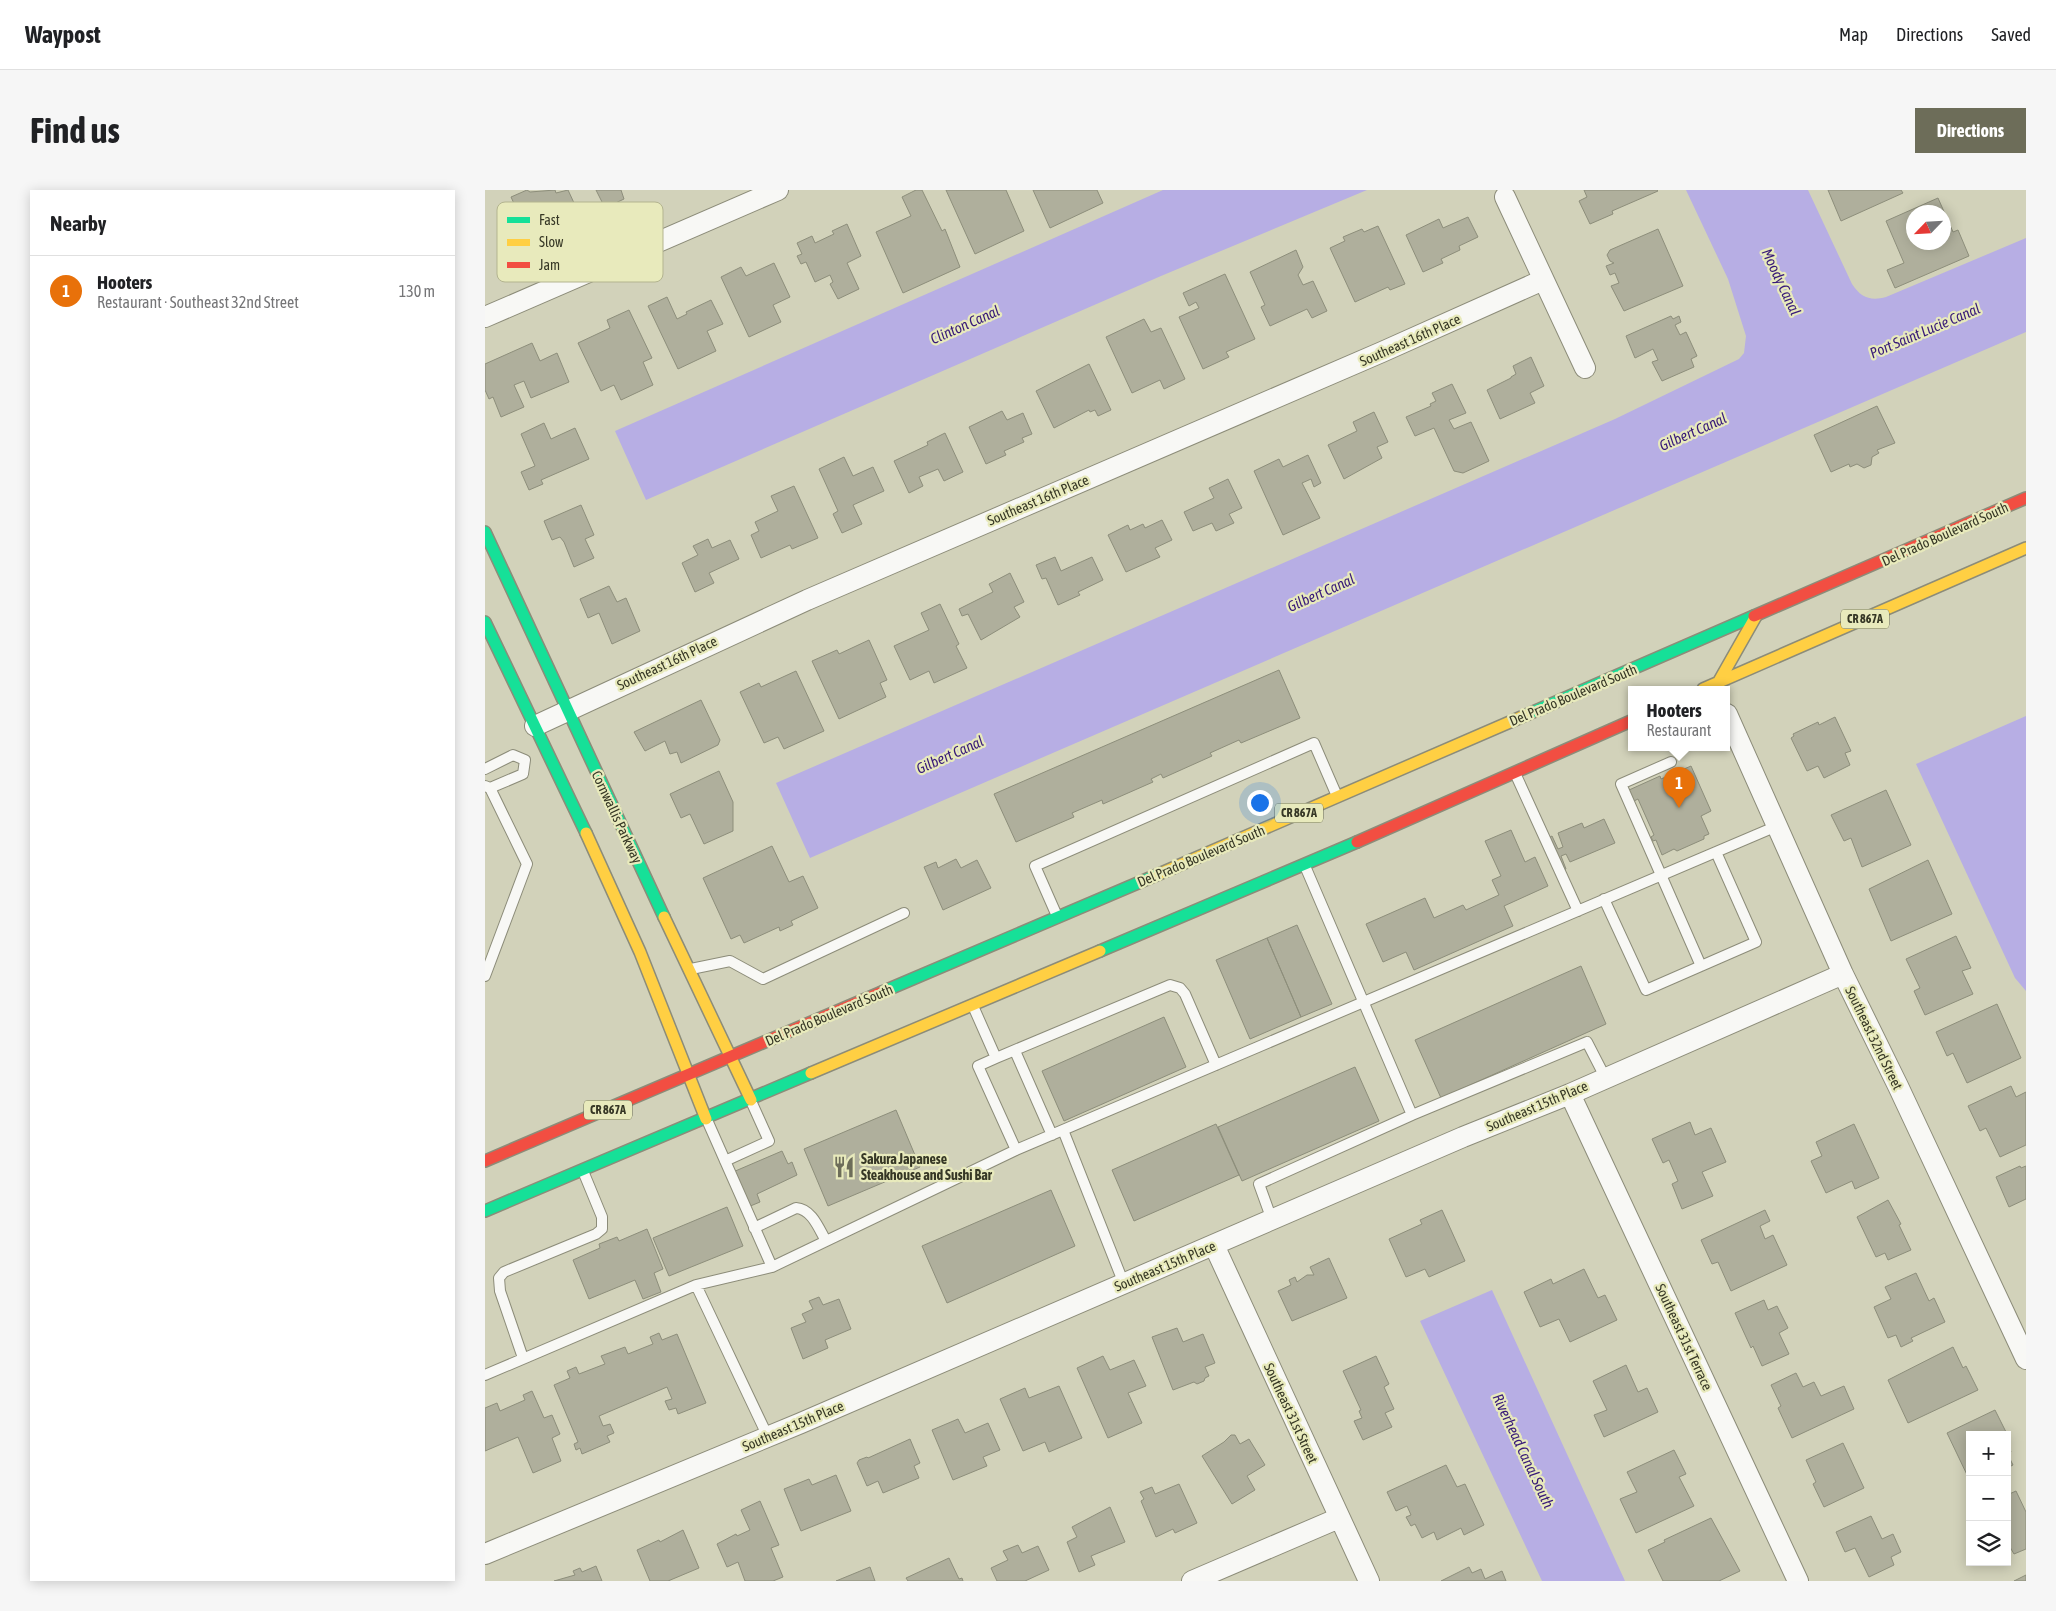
<!DOCTYPE html>
<meta charset="utf-8">
<style>
:root{--surface:#fff;--page:#f6f6f6;--text:#202124;--muted:#757577;--line:#e0e0e0;--accent:#6d6d59}
body{margin:0;font-family:"Asap Condensed",sans-serif;background:var(--page);color:var(--text)}
.controls{position:absolute;right:15px;bottom:15px;display:grid;overflow:hidden;border-radius:0px;box-shadow:0 2px 12px #0003}
.controls button{width:45px;height:45px;display:grid;place-items:center;padding:0;border:0;border-bottom:1px solid var(--line);background:var(--surface);color:var(--text);font:25px sans-serif}
.compass{position:absolute;left:1421px;top:15px;width:45px;height:45px;border-radius:50%;background:var(--surface);box-shadow:0 2px 12px #0003;rotate:245deg}
.you{position:absolute;left:774px;top:612px;width:18px;height:18px;margin:-12px;border:4px solid #fff;border-radius:50%;background:#1a73e8;box-shadow:0 0 0 8px #1a73e833}
.badge{display:grid;place-items:center;width:32px;height:32px;border-radius:50%;background:var(--accent);color:#fff;font-size:16px;font-weight:700}
.pin{position:absolute;translate:-50% -41px;filter:drop-shadow(0 1px 2px #0008)}
.pin::after{content:'';position:absolute;top:26px;width:18px;height:15px;background:inherit;clip-path:polygon(0 0,100% 0,50% 100%)}
.popup{position:absolute;left:1143px;top:496px;width:102px;height:65px;box-sizing:border-box;display:grid;place-content:center;border-radius:0px;background:var(--surface);filter:drop-shadow(0 1px 4px #0005);font-size:16px;white-space:nowrap;color:var(--muted)}
.popup b{font-size:19px;color:var(--text)}
.popup::after{content:'';position:absolute;left:50%;top:100%;margin-left:-10px;border:10px solid transparent;border-top-color:var(--surface)}
.list{margin:0;padding:0;list-style:none}
h2{display:flex;justify-content:space-between;align-items:center;height:65px;margin:0;padding:0 20px;font-size:21px}
h2 small{font-size:16px;font-weight:400;color:var(--muted)}
.list li{display:grid;grid-template-columns:32px 1fr auto;gap:15px;align-items:center;box-sizing:border-box;height:70px;padding:0 20px;border-top:1px solid var(--line)}
.list b{display:block;font-size:19px;white-space:nowrap}
.list p{margin:0;font-size:16px;white-space:nowrap;color:var(--muted)}
.list em{font-size:16px;font-style:normal;color:var(--muted)}
.icon{flex:none;width:28px;height:28px;fill:none;stroke:currentColor;stroke-width:2;stroke-linecap:round;stroke-linejoin:round}
.map{position:relative;flex:none;width:1541px;height:1391px;overflow:hidden;border-radius:0px}
header{display:flex;align-items:center;gap:30px;box-sizing:border-box;height:70px;padding:0 25px;background:var(--surface);border-bottom:1px solid var(--line)}
header strong{font-size:24px}
nav{display:flex;gap:28px;margin-inline-start:auto;font-size:18px}
.intro{display:flex;align-items:center;justify-content:space-between;box-sizing:border-box;height:120px;padding:0 30px}
h1{margin:0;font-size:35px}
.button{padding:12px 22px;border-radius:0px;background:var(--accent);color:#fff;font-size:18px;font-weight:700}
main{display:flex;gap:30px;padding:0 30px}
aside{flex:1;background:var(--surface);border-radius:0px;box-shadow:0 2px 12px #0003}
.map>svg:first-child{display:block}
.water{fill:#b7aee4}
.building{fill:#afaf9c;stroke:#8d8e7b;fill-rule:evenodd}
.lines{fill:none;stroke-linecap:round;stroke-linejoin:round}
.lane-casing{stroke:#8c8c79;stroke-width:12}
.street-casing{stroke:#8c8c79;stroke-width:22}
.fast-casing{stroke:#8c8c79;stroke-width:14}
.slow-casing{stroke:#8c8c79;stroke-width:14}
.jam-casing{stroke:#8c8c79;stroke-width:14}
.lane{stroke:#f8f8f5;stroke-width:10}
.street{stroke:#f8f8f5;stroke-width:20}
.fast{stroke:#16e098;stroke-width:11}
.slow{stroke:#ffcf43;stroke-width:11}
.jam{stroke:#f24e42;stroke-width:11}
.labels{text-anchor:middle;stroke-width:4.5;stroke-linejoin:round;paint-order:stroke}
.shield{fill:#e8eabc;stroke:#6b6d52;stroke-width:1}
.shield-label{font-size:12px;font-weight:bold;fill:#363725}
.street-label{font-size:14px;fill:#363725;stroke:#e8eabc}
.poi-label{font-size:14px;font-weight:bold;fill:#363725;stroke:#e8eabc;text-anchor:start}
.water-label{font-size:15px;font-style:italic;fill:#371978;stroke:#e8eabc}
.key{fill:#e8eabc;stroke:#b3b48f;stroke-width:1}
.key-label{font-size:14px;fill:#363725}
</style>
<header>
<strong>Waypost</strong>
<nav><a>Map</a><a>Directions</a><a>Saved</a></nav>
</header>
<div class="intro"><h1>Find us</h1><a class="button">Directions</a></div>
<main>
<aside>
<h2>Nearby<small></small></h2>
<ul class="list">
<li><span class="badge" style="background:#e8710a">1</span><div><b>Hooters</b><p>Restaurant · Southeast 32nd Street</p></div><em>130 m</em></li>
</ul>
</aside>
<div class="map">
<svg width="1541" height="1391" viewBox="0 0 1541 1391">
<rect width="100%" height="100%" fill="#d2d2ba"/>
<!-- water -->
<path class="water" d="M678,0H882L676,86L161,310L130,241Z
M1201,0H1323L1367,94C1376,108 1386,111 1401,107L1541,48V142L325,668L291,593L1130,229L1254,169L1259,163L1261,146L1243,89Z
M1541,526V801L1530,788L1431,574Z
M1007,1100L1140,1391H1057L935,1131Z"/>
<!-- building -->
<path class="building" d="M42,0L45,2L70,0L71,3L83,0L96,28L74,38L70,29L42,42L26,7Z
M111,0H136L139,9L120,18Z
M431,0H437L457,41L460,39L475,77L418,103L391,42L426,26L417,7Z
M461,0H521L539,41L490,64Z
M548,0H612L618,13L565,38Z
M1099,0H1172L1173,1L1127,21L1128,24L1105,34L1094,11L1102,7Z
M1343,0H1416L1418,3L1356,31Z
M1453,8L1468,42L1473,40L1484,66L1410,98L1402,80L1419,73L1401,31ZM1428,22H1458V52H1428Z
M983,27L993,47L974,56L975,60L956,69L958,73L938,82L921,45L954,29L958,38Z
M362,34L376,66L362,73L374,99L353,109L345,94L348,92L345,85L330,92L321,72L316,74L312,66L317,64L312,53L327,46L330,53L349,44L347,41Z
M893,36L920,94L905,100L903,97L870,112L845,58L860,51L858,47L877,39L879,42Z
M1173,39L1198,96L1139,121L1126,96L1134,93L1130,83L1125,85L1121,76L1129,73L1125,71L1122,65L1125,60Z
M811,60L818,77L813,85L818,95L828,91L842,121L827,128L822,119L785,136L776,117L780,115L765,82Z
M289,73L305,107L288,115L296,132L264,147L236,87L256,77L261,86Z
M740,84L770,149L741,162L744,167L718,179L694,127L714,118L711,112L704,116L698,103Z
M182,107L192,129L202,124L201,122L226,110L238,134L222,141L231,161L193,179L163,116Z
M144,120L167,168L158,172L168,195L136,210L129,195L116,201L93,153L125,138L122,130Z
M1186,126L1188,129L1194,126L1196,132L1190,135L1195,145L1201,142L1212,166L1206,169L1209,177L1177,191L1167,172L1173,170L1168,159L1150,168L1141,146Z
M659,129L666,142L676,138L700,189L679,199L675,190L647,203L621,147Z
M47,153L55,171L72,163L84,192L46,208L39,191L29,195L39,217L16,227L8,207L4,209L0,200V174Z
M1046,167L1059,196L1045,203L1050,213L1015,229L1002,200L1026,188V187L1031,184L1028,176Z
M604,174L626,220L613,226L610,220L605,222L604,220L569,238L551,201Z
M967,194L981,223L964,230L969,239L986,232L1004,271L978,283L969,281L949,238L930,246L921,227L946,216L945,214L951,211L947,203Z
M1392,216L1410,253L1392,260L1394,263L1387,267L1386,275L1379,278L1372,274L1365,277L1364,274L1346,282L1329,245Z
M517,221L522,230L538,223L547,244L537,248L539,252L519,261L521,265L501,274L484,237Z
M889,222L903,252L892,257L897,268L859,289L843,255L872,241L868,232Z
M59,233L66,249L90,238L104,269L56,290L58,294L44,300L36,282L50,276L36,244Z
M460,243L478,282L459,291L453,279L434,287L438,296L424,303L409,271L443,255L442,252Z
M823,265L836,293L829,297L826,289L817,293L835,328L798,345L769,281L794,269L798,277Z
M359,267L368,286L388,277L399,301L368,315L377,334L357,343L348,324L353,321L334,279Z
M743,289L757,318L744,324L749,333L731,341L727,333L708,341L699,322L729,308L724,298Z
M309,296L333,348L307,359L305,355L276,368L266,345L274,341L270,332L293,321L286,306Z
M96,315L109,345L100,349L109,368L89,377L79,352L75,347L67,350L59,331Z
M677,330L687,350L670,358L675,367L641,382L623,345L643,335L645,340L658,334L660,338Z
M223,349L227,358L245,350L254,369L224,383L229,393L210,402L197,373L213,365L208,356Z
M570,367L576,381L607,367L618,390L593,402L595,405L573,415L561,388L557,389L551,375Z
M525,383L539,412L529,417L535,427L496,450L483,424L477,426L474,419L508,402L504,394Z
M124,396L132,412L141,408L155,441L127,454L114,423L103,428L95,409Z
M455,414L474,454L471,456L482,478L449,493L444,481L425,490L409,456L444,440L436,423Z
M384,450L402,490L395,493L401,507L354,529L327,471L352,460L354,464Z
M794,480L815,528L756,553L754,550L725,563L727,566L678,588L676,584L666,589L668,592L618,614L617,610L587,623L589,627L531,652L509,604Z
M311,481L339,541L299,559L293,547L279,553L255,502L274,493L276,497Z
M216,510L235,550L233,555L196,573L192,562L185,564L180,551L160,561L149,542Z
M1350,527L1366,561L1360,563L1365,575L1339,588L1333,576L1322,581L1306,548L1309,546L1308,544L1333,532L1334,535Z
M1206,576L1226,621L1216,626L1224,644L1219,646V649L1192,661L1189,659L1177,665L1171,650L1168,651L1166,647L1169,645L1153,609L1149,611L1144,600L1175,586L1176,589L1183,586Z
M234,581L248,612V641L219,654L205,624L196,628L185,604Z
M1401,600L1426,655L1377,677L1366,648L1359,651L1346,625Z
M1119,629L1130,653L1085,672L1081,664L1076,666L1081,679L1078,681L1063,648L1067,646L1073,659L1078,657L1073,643L1097,633L1099,638Z
M1026,640L1040,672L1050,667L1063,696L1019,716L1028,736L929,780L921,762L898,772L881,734L940,708L949,728L978,715L981,720L1014,705L1007,690L1016,686L1000,651Z
M287,656L304,692L318,686L333,718L306,731L308,735L295,741L294,737L259,753L255,745L246,749L218,688Z
M471,669L476,678L492,670L506,698L458,720L439,677L451,672L453,678Z
M1443,670L1467,724L1406,751L1384,699Z
M812,735L847,814L816,827L782,748Z
M1471,746L1486,778L1477,781L1488,804L1440,825L1429,801L1435,798L1421,769Z
M782,748L816,827L765,849L731,770Z
M1096,776L1121,834L956,908L930,850Z
M1512,814L1536,868L1482,893L1468,863L1462,866L1451,842Z
M679,827L701,877L579,931L557,881Z
M870,877L894,931L757,991L733,937Z
M1526,896L1531,907L1541,902V955L1515,967L1501,938L1495,941L1483,916Z
M411,920L435,977L343,1016L319,959Z
M1205,932L1210,945L1226,938L1241,972L1217,982L1228,1006L1197,1019L1187,994L1193,991L1184,970L1178,973L1167,949Z
M731,934L754,985L649,1031L627,980Z
M1369,934L1394,988L1370,999L1367,991L1341,1003L1326,971L1337,966L1331,952Z
M297,961L303,974L307,972L312,985L272,1004L275,1012L263,1017L248,982Z
M1535,976L1536,978L1541,976V1009L1524,1017L1511,987Z
M566,1000L590,1056L462,1113L437,1056Z
M1403,1010L1416,1034L1414,1035L1426,1060L1403,1070L1400,1063L1391,1067L1372,1027Z
M242,1017L258,1056L184,1086L168,1048Z
M957,1020L980,1071L944,1087L940,1079L921,1087L904,1049L937,1034L935,1030Z
M1280,1020L1285,1031L1275,1036L1280,1049L1288,1045L1302,1075L1246,1101L1233,1072L1227,1074L1216,1050Z
M162,1039L178,1079L169,1083L176,1102L158,1109L150,1090L104,1109L88,1070L115,1058L114,1054L132,1047L134,1051Z
M844,1068L862,1108L807,1131L793,1101L806,1095L804,1090L810,1087L812,1092L822,1085H829L825,1077Z
M1099,1079L1113,1108L1120,1105L1132,1130L1085,1152L1074,1129L1055,1137L1039,1102L1066,1089L1068,1094Z
M1431,1083L1444,1111L1449,1108L1460,1132L1426,1148L1428,1151L1416,1157L1411,1145L1403,1148L1389,1117L1406,1109L1400,1097Z
M334,1107L338,1115L354,1109L366,1139L340,1150L343,1158L318,1169L306,1138L321,1132L317,1124L328,1119L324,1111Z
M1279,1110L1283,1120L1292,1116L1303,1138L1294,1143L1304,1164L1277,1176L1268,1156L1266,1158L1250,1123Z
M692,1138L698,1152L718,1144L730,1173L720,1177L724,1186L720,1188L719,1191L712,1194L709,1192L688,1200L667,1147Z
M174,1143L177,1150L192,1144L221,1213L193,1224L191,1218L184,1220L180,1211L187,1209L182,1197L114,1226L118,1236L125,1234L129,1243L122,1246L125,1252L97,1264L95,1258L91,1260L89,1254L93,1252L69,1195L85,1188L82,1181L91,1177L94,1184L120,1174L116,1166L140,1157L143,1164L168,1154L165,1147Z
M1468,1157L1478,1178L1481,1176L1493,1200L1423,1233L1403,1190Z
M618,1166L625,1180L649,1170L661,1196L643,1203L657,1233L623,1248L592,1178Z
M891,1166L904,1194L899,1197L909,1219L900,1223L907,1237L878,1250L869,1231L877,1228L874,1221L876,1220L858,1181Z
M1141,1175L1153,1202L1162,1198L1173,1222L1119,1247L1109,1225L1122,1220L1108,1191Z
M1311,1183L1318,1197L1329,1192L1336,1206L1359,1196L1369,1219L1307,1248L1293,1218L1296,1216L1286,1195Z
M574,1196L597,1248L564,1262L560,1252L538,1261L515,1209L540,1198L544,1208Z
M47,1201L59,1228L67,1225L75,1244L67,1248L76,1271L48,1283L33,1247L0,1261V1218L12,1213L15,1221L40,1210L38,1205Z
M1510,1220L1521,1242L1515,1245H1485V1291L1462,1243Z
M473,1229L480,1243L503,1233L515,1260L498,1267L502,1276L468,1290L447,1240Z
M746,1245H750L755,1254L764,1249L780,1275L762,1286L770,1300L747,1314L717,1266L739,1252Z
M425,1249L435,1273L429,1276L434,1288L398,1303L393,1291L382,1296L372,1273L374,1270L382,1267L383,1268Z
M1358,1253L1379,1298L1339,1317L1328,1294L1331,1292L1321,1270Z
M1522,1254L1526,1262L1522,1263L1528,1275L1522,1278Z
M1189,1260L1201,1284L1194,1287L1209,1316L1151,1343L1135,1309L1152,1302L1142,1282Z
M961,1275L972,1297L980,1294L999,1335L979,1345L976,1338L952,1350L949,1342L937,1348L930,1334L926,1336L921,1327L926,1325L922,1316L911,1321L902,1302Z
M351,1285L366,1321L316,1341L299,1299L324,1289L327,1295Z
M694,1294L712,1333L690,1343L688,1339L671,1347L656,1311L659,1309L655,1302L667,1297L670,1304Z
M1531,1301L1541,1322V1359L1529,1364L1522,1352V1305Z
M275,1311L294,1355L286,1358L298,1387L288,1391H260L253,1372L242,1377L232,1354L251,1344L252,1346L265,1340L256,1320Z
M625,1317L640,1352L606,1366L610,1375L594,1382L582,1352L592,1347L587,1337Z
M1386,1326L1397,1349L1408,1344L1416,1362L1406,1367L1409,1375L1384,1387L1370,1358L1360,1362L1351,1342Z
M1226,1328L1255,1381L1234,1391H1178L1163,1360L1180,1352L1179,1350Z
M198,1340L214,1378L183,1391H165L152,1360L174,1350L175,1352Z
M533,1355L537,1363L553,1356L564,1380L540,1391H512L506,1378L523,1370L518,1361Z
M464,1368L474,1389L477,1388L478,1391H423L421,1388Z
M111,1376L117,1391H69L90,1385L88,1381L95,1378L97,1382Z
M385,1377L390,1391H351Z
M984,1377L987,1383L996,1379L1000,1389L1017,1381L1021,1391H956Z
M1541,1385V1391H1529Z"/>
<g class="lines">
<!-- lane casing -->
<g class="lane-casing">
<path id="lane" d="M1186,572L1136,594L1216,776
M0,579L28,565L40,570L38,584L5,598L0,596
M1030,583L1093,721
M820,676L927,925L1102,852L1120,887
M1119,709L1161,800L1271,752L1231,662
M572,726L550,676L829,553L852,606
M206,779L245,771L278,789L419,723
M0,786L42,674L5,598
M488,816L511,868L493,876L531,960
M530,861L567,945
M511,868L685,795L695,798L700,804L731,875
M222,930L287,1077
M578,940L639,1094
M240,971L284,951L266,911
M787,1030L774,994L927,925
M269,1038L311,1018C327,1019 334,1039 341,1051
M211,1095L283,1247
M38,1168L15,1101L14,1088L19,1082L111,1044L117,1039V1027L98,981
M0,1185L211,1095L287,1077L531,960L1292,636"/>
</g>
<!-- street casing -->
<g class="street-casing">
<path id="street" d="M1020,7L1100,178
M0,127L293,0
M1242,524L1358,784L1413,896L1541,1169
M50,536L322,410L897,162L1058,90
M1085,904L1313,1391
M729,1055L884,1391
M0,1364L316,1233L978,947L1085,904L1358,784
M707,1391L854,1328"/>
</g>
<!-- fast casing -->
<g class="fast-casing">
<path id="fast" d="M0,342L179,727
M0,432L101,643
M1041,525L1269,426
M615,761L872,652
M397,802L674,684
M0,1021L326,883"/>
</g>
<!-- slow casing -->
<g class="slow-casing">
<path id="slow" d="M1233,493L1271,426
M1218,499L1541,358
M101,643L155,762L221,929
M674,684L1041,525
M179,727L266,910
M326,883L615,761"/>
</g>
<!-- jam casing -->
<g class="jam-casing">
<path id="jam" d="M1269,426L1541,308
M872,652L1146,531
M0,971L397,802"/>
</g>
<!-- lane -->
<use href="#lane" class="lane"/>
<!-- street -->
<use href="#street" class="street"/>
<!-- fast -->
<use href="#fast" class="fast"/>
<!-- slow -->
<use href="#slow" class="slow"/>
<!-- jam -->
<use href="#jam" class="jam"/>
</g>
<!-- icons -->
<defs>
<g id="restaurant-bare" transform="scale(1.725)"><path d="M-5-6h1v4h1v-4h1v4h1v-4h1v5L-1.5 .5V6h-2V.5L-5-1ZM5-6V6H3V1.5H1.5Q1.5-4 5-6Z" fill="#6d6d59" stroke="#e8eabc" stroke-width="2.5" paint-order="stroke"/></g>
</defs>
<g fill-rule="evenodd">
<use href="#restaurant-bare" x="359" y="977"/>
</g>
<g class="labels">
<!-- shield labels -->
<g class="shield">
<rect x="1356" y="419.5" width="48" height="19" rx="4"/>
<rect x="790" y="613.5" width="48" height="19" rx="4"/>
<rect x="99" y="910.5" width="48" height="19" rx="4"/>
</g>
<g class="shield-label">
<text x="1380" y="433">CR 867A</text>
<text x="814" y="627">CR 867A</text>
<text x="123" y="924">CR 867A</text>
</g>
<!-- street labels -->
<g class="street-label">
<text transform="translate(925 150) rotate(-24)" y="5">Southeast 16th Place</text>
<text transform="translate(553 310) rotate(-23)" y="5">Southeast 16th Place</text>
<text transform="translate(1460 344) rotate(-24)" y="5">Del Prado Boulevard South</text>
<text transform="translate(182 473) rotate(-25)" y="5">Southeast 16th Place</text>
<text transform="translate(1088 505) rotate(-23)" y="5">Del Prado Boulevard South</text>
<text transform="translate(132 627) rotate(65)" y="5">Cornwallis Parkway</text>
<text transform="translate(716 666) rotate(-23)" y="5">Del Prado Boulevard South</text>
<text transform="translate(344 825) rotate(-23)" y="5">Del Prado Boulevard South</text>
<text transform="translate(1389 848) rotate(64)" y="5">Southeast 32nd Street</text>
<text transform="translate(1052 916) rotate(-23)" y="5">Southeast 15th Place</text>
<text transform="translate(680 1076) rotate(-23)" y="5">Southeast 15th Place</text>
<text transform="translate(1199 1147) rotate(65)" y="5">Southeast 31st Terrace</text>
<text transform="translate(806 1223) rotate(65)" y="5">Southeast 31st Street</text>
<text transform="translate(308 1236) rotate(-23)" y="5">Southeast 15th Place</text>
</g>
<!-- poi labels -->
<g class="poi-label">
<text x="376" y="974">Sakura Japanese<tspan x="376" dy="16">Steakhouse and Sushi Bar</tspan></text>
</g>
<!-- water labels -->
<g class="water-label">
<text transform="translate(1296 92) rotate(65)" y="5">Moody Canal</text>
<text transform="translate(480 135) rotate(-24)" y="5">Clinton Canal</text>
<text transform="translate(1440 141) rotate(-23)" y="5">Port Saint Lucie Canal</text>
<text transform="translate(1208 242) rotate(-24)" y="5">Gilbert Canal</text>
<text transform="translate(836 403) rotate(-24)" y="5">Gilbert Canal</text>
<text transform="translate(465 565) rotate(-24)" y="5">Gilbert Canal</text>
<text transform="translate(1038 1261) rotate(65)" y="5">Riverhead Canal South</text>
</g>
</g>
<!-- legend -->
<rect x="12" y="12" width="166" height="80" rx="8" class="key"/>
<rect x="22" y="27" width="23" height="6" fill="#16e098"/>
<rect x="22" y="49" width="23" height="7" fill="#ffcf43"/>
<rect x="22" y="72" width="23" height="6" fill="#f24e42"/>
<g class="key-label">
<text x="54" y="35">Fast</text>
<text x="54" y="57">Slow</text>
<text x="54" y="80">Jam</text>
</g>
</svg>
<div class="controls">
<button>+</button>
<button>−</button>
<button><svg class="icon" aria-label="layers" viewBox="0 0 24 24"><path d="M12 4l9 5-9 5-9-5zM3 14l9 5 9-5"/></svg></button>
</div>
<svg class="compass" viewBox="-18 -18 36 36"><path d="M0-13l5 13h-10z" fill="#e53935"/><path d="M0 13l5-13h-10z" fill="#757577"/></svg>
<div class="you"></div>
<div class="pin badge" style="left:1194px;top:618px;background:#e8710a">1</div>
<div class="popup"><b>Hooters</b>Restaurant</div>
</div>
</main>
